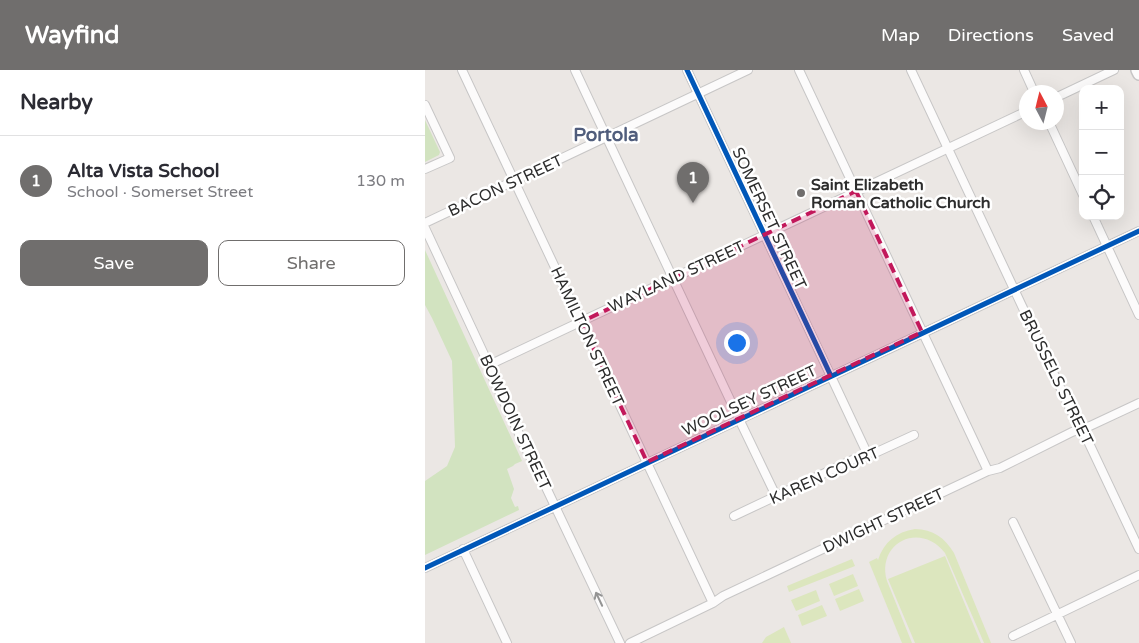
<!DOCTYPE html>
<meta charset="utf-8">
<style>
:root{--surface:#fff;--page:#f7f7f7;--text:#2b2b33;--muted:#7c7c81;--line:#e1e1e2;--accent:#706e6d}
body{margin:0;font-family:"Varela Round",sans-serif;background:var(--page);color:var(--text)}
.controls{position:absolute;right:15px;top:15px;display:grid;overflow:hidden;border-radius:10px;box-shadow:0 5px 20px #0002}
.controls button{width:45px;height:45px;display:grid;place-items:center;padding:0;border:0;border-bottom:1px solid var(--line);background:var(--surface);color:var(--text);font:25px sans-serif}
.compass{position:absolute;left:594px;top:15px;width:45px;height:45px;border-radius:50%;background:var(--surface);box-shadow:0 5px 20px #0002;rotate:353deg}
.you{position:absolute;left:311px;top:272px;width:18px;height:18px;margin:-12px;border:4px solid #fff;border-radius:50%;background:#1a73e8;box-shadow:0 0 0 8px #1a73e833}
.badge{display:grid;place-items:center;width:32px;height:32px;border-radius:50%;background:var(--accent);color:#fff;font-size:16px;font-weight:700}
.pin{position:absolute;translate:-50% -41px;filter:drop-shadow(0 1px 2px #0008)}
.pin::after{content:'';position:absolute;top:26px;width:18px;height:15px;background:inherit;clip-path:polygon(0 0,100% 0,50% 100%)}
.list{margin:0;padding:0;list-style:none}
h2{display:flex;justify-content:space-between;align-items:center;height:65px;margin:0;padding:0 20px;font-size:21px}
h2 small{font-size:16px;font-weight:400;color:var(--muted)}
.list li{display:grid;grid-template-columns:32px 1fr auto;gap:15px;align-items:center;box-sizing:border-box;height:90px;padding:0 20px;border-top:1px solid var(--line)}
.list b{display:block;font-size:19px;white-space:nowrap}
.list p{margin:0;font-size:16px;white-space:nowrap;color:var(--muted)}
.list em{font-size:16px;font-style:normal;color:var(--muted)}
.actions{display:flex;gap:10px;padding:15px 20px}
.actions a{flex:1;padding:11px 0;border:1px solid var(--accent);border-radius:10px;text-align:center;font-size:18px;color:var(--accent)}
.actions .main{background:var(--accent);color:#fff}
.icon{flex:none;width:28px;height:28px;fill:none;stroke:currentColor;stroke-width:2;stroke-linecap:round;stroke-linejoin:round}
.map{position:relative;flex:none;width:714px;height:573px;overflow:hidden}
header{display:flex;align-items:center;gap:30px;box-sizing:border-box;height:70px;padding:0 25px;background:var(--accent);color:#fff}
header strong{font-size:24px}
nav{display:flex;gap:28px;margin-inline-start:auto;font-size:18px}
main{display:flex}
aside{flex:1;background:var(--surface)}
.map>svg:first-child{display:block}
.green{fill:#d2e3c0}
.pitch{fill:#dce6be}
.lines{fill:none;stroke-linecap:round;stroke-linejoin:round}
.street-casing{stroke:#c7c6c6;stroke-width:10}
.secondary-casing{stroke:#c7c6c6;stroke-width:14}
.street{stroke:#fcfbfb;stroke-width:8}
.secondary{stroke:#fcfbfb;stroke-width:11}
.cycleway-casing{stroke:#fff;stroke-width:8}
.cycleway{stroke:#0057b8;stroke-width:5}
.oneway{stroke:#949494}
.marked{fill:#c2185b;fill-opacity:0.2;stroke:#c2185b;stroke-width:4;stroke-dasharray:10 6;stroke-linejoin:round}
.poi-dot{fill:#706e6d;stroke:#fff;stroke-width:2}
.labels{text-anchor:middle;stroke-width:5;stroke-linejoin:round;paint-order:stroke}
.poi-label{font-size:16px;font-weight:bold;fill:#2d2d2d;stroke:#fff;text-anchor:start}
.street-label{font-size:16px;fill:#2d2d2d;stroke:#fff}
.quarter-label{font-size:19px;font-weight:bold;fill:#505d7c;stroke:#fff}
</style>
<header>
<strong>Wayfind</strong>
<nav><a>Map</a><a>Directions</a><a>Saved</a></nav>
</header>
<main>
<aside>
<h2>Nearby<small></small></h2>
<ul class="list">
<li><span class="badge">1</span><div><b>Alta Vista School</b><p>School · Somerset Street</p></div><em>130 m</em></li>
</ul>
<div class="actions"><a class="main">Save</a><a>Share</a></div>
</aside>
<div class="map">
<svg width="714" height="573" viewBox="0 0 714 573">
<rect width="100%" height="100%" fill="#ebe7e4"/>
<!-- green -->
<path class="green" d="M0,50L15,82L14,85L0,92Z
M0,180L97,391L90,394L88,396L82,399L89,419L86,428L90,437L93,436L94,440L0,485V411L22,396L30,377L27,291L7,248L0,235Z"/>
<!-- pitch -->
<path class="pitch" d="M490,459C508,459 520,468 529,483L566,573H559L520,483C495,451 451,473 462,511L487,573H477L444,492L452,488L453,490C459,472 471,462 490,459Z
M520,486L556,573H490L463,509Z
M427,489L430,496L364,522L362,516Z
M428,504L433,516L409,526L404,514Z
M434,519L439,531L415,541L410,529Z
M391,520L395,531L371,541L366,530Z
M397,535L402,546L377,556L373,545Z
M359,557L366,573H337L341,567Z"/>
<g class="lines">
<!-- street casing -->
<g class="street-casing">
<path id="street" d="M37,0L288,533
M150,0L314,349L351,426
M262,0L442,383
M374,0L563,401
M486,0L651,351L662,369L714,479
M599,0L609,22
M632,27L689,0
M0,35L25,88L0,99
M624,52L658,125
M668,146L714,245
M0,153L323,0
M0,158L64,295L66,304L104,385L118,411L195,573
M64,295L602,41
M309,446L442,383L452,382L489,365
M588,452L646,573
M38,479L82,573
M0,498L714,161
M588,566L714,505
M205,573L288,533L298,526L563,401L575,398L647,362L665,356L714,333"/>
</g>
<!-- secondary casing -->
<g class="secondary-casing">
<path id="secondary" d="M712,0L714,4"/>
</g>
<!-- street -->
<use href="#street" class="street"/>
<!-- secondary -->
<use href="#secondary" class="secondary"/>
<!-- cycleway casing -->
<g class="cycleway-casing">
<path id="cycleway" d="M262,0L406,306
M0,498L714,161"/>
</g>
<!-- cycleway -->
<use href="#cycleway" class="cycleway"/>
</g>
<!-- one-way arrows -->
<defs><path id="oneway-shaft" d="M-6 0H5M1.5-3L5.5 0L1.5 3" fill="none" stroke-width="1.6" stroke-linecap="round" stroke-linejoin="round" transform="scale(1.25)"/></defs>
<use class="oneway" href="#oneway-shaft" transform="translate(174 529) rotate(-115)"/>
<!-- marked area -->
<path class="marked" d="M431,121L497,262L222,392L156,252Z"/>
<!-- markers -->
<circle class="poi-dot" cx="376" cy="123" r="5"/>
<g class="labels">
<!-- poi labels -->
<g class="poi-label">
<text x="386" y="120">Saint Elizabeth<tspan x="386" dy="18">Roman Catholic Church</tspan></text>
</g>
<!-- street labels -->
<g class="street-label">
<text transform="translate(80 115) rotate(-25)" y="6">BACON STREET</text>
<text transform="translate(345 148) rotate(65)" y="6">SOMERSET STREET</text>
<text transform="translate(251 206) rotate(-25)" y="6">WAYLAND STREET</text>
<text transform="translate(163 266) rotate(65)" y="6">HAMILTON STREET</text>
<text transform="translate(632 307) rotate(64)" y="6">BRUSSELS STREET</text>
<text transform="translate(324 330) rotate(-25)" y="6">WOOLSEY STREET</text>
<text transform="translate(91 352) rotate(65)" y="6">BOWDOIN STREET</text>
<text transform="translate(399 405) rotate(-24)" y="6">KAREN COURT</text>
<text transform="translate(458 450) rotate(-25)" y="6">DWIGHT STREET</text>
</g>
<!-- quarter labels -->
<g class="quarter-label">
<text x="181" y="71">Portola</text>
</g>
</g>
</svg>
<div class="controls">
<button>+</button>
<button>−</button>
<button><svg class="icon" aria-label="locate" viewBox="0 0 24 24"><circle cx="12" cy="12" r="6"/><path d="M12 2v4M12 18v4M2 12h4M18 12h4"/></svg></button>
</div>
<svg class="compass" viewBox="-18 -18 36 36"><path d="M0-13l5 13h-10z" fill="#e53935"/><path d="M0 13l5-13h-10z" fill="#7c7c81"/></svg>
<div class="you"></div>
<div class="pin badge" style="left:268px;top:133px">1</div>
</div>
</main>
